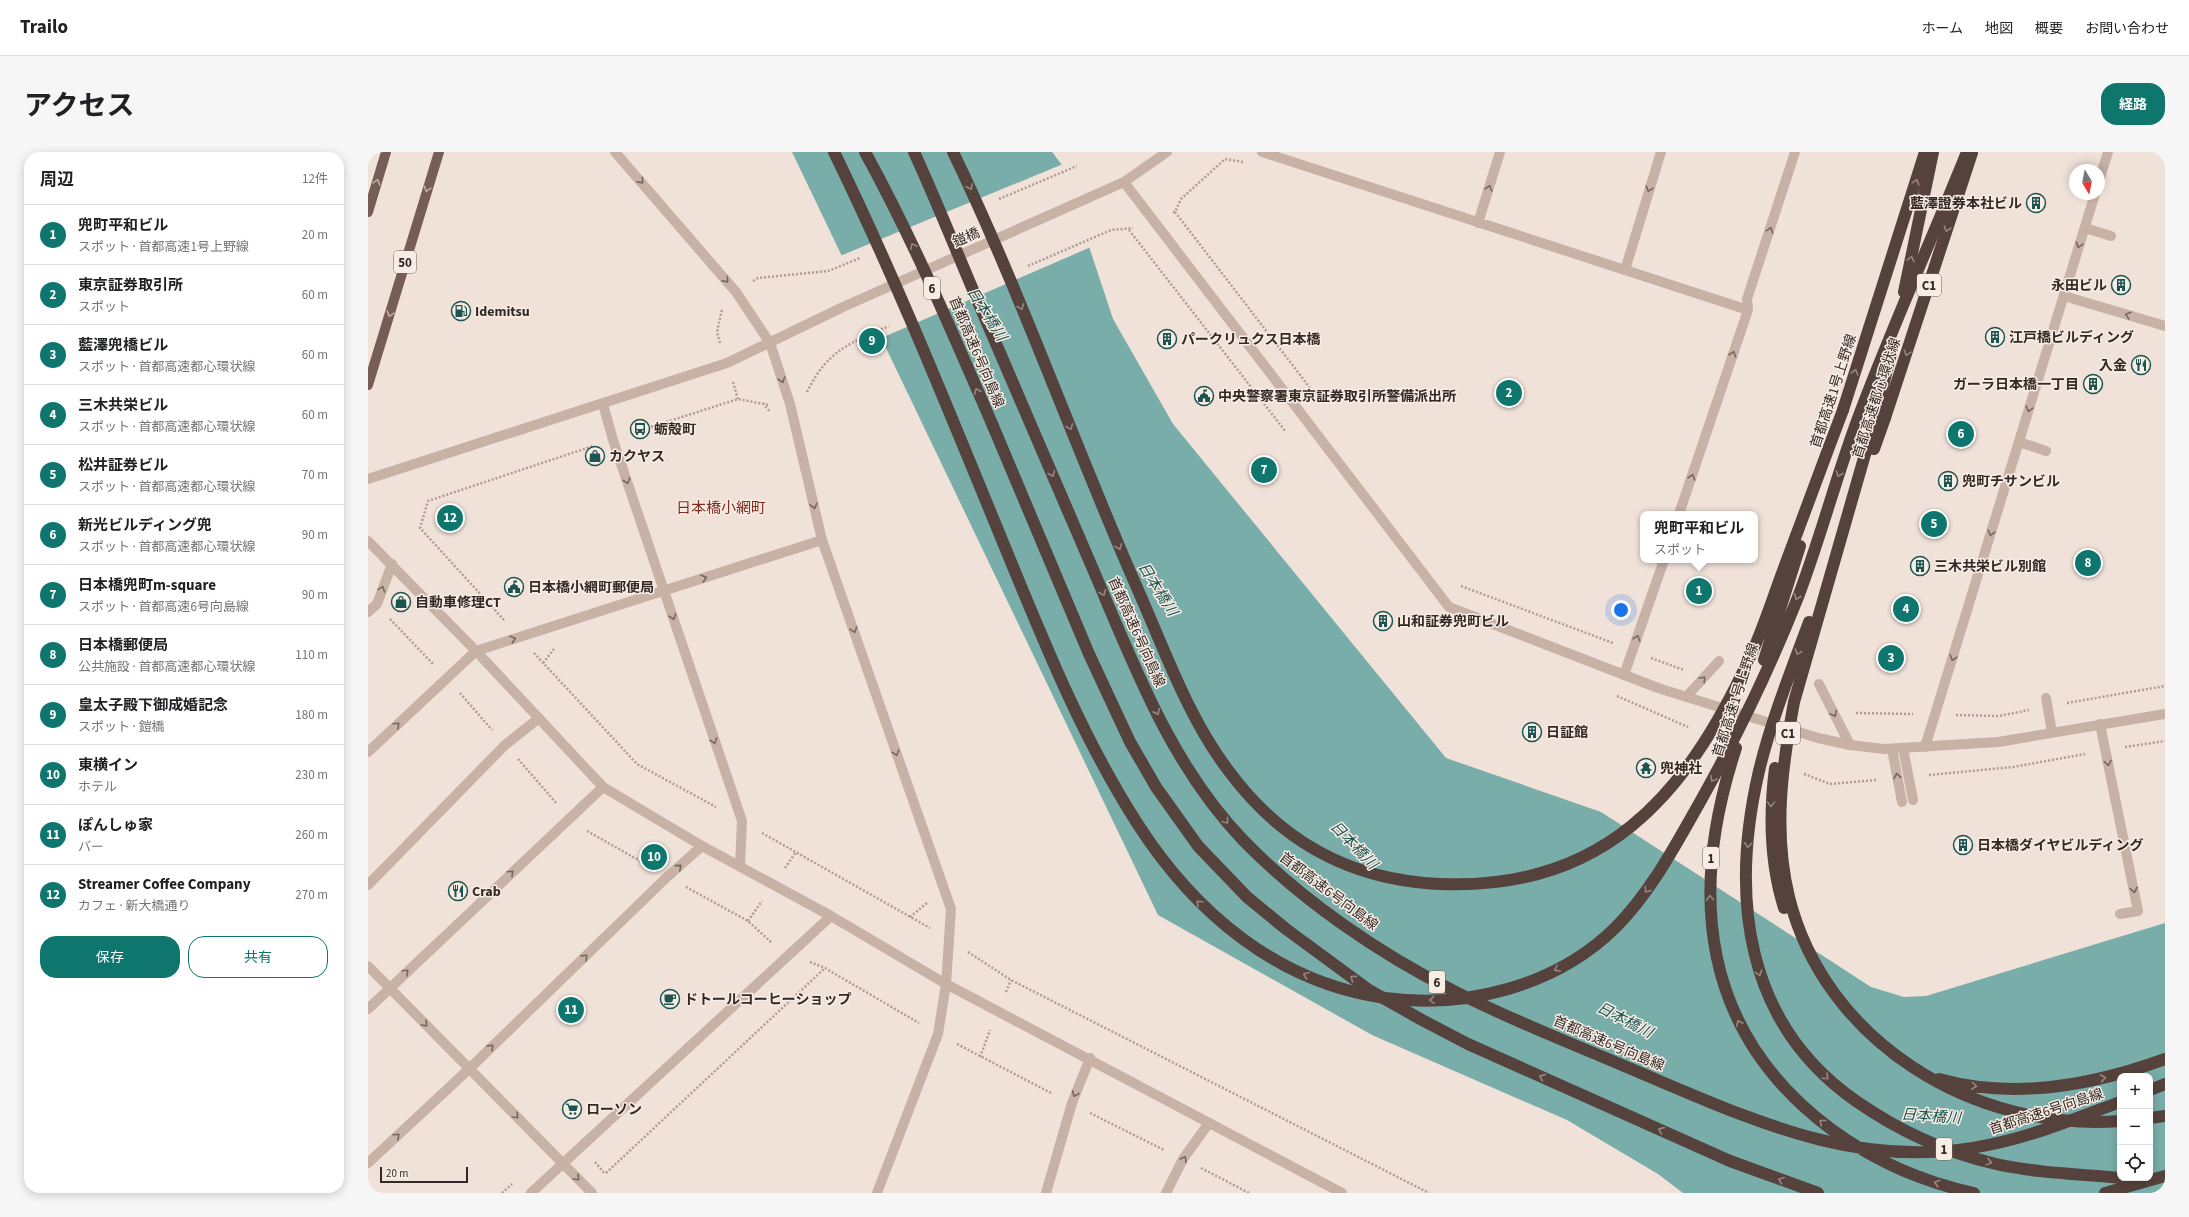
<!DOCTYPE html>
<html lang="ja">
<meta charset="utf-8">
<style>
:root{--surface:#fff;--page:#f6f6f6;--text:#202124;--muted:#757577;--line:#e0e0e0;--accent:#0f766e}
body{margin:0;font-family:"Source Sans 3","Noto Sans JP",sans-serif;background:var(--page);color:var(--text)}
.controls{position:absolute;right:12px;bottom:12px;display:grid;overflow:hidden;border-radius:8px;box-shadow:0 2px 10px #0003}
.controls button{width:36px;height:36px;display:grid;place-items:center;padding:0;border:0;border-bottom:1px solid var(--line);background:var(--surface);color:var(--text);font:20px sans-serif}
.compass{position:absolute;left:1701px;top:12px;width:36px;height:36px;border-radius:50%;background:var(--surface);box-shadow:0 2px 10px #0003;rotate:170deg}
.scale{position:absolute;left:12px;bottom:10px;width:88px;box-sizing:border-box;padding-left:4px;border:2px solid #342926;border-top:0;font-size:11px;line-height:14px;white-space:nowrap;color:#342926;-webkit-text-stroke:3px #f8ede4;paint-order:stroke}
.you{position:absolute;left:1253px;top:458px;width:14px;height:14px;margin:-10px;border:3px solid #fff;border-radius:50%;background:#1a73e8;box-shadow:0 0 0 6px #1a73e833}
.badge{display:grid;place-items:center;width:26px;height:26px;border-radius:50%;background:var(--accent);color:#fff;font-size:13px;font-weight:700}
.pin{position:absolute;translate:-50% -50%;border:2px solid #fff;box-shadow:0 1px 4px #0006}
.popup{position:absolute;left:1272px;top:359px;width:118px;height:52px;box-sizing:border-box;display:grid;place-content:center;border-radius:8px;background:var(--surface);filter:drop-shadow(0 1px 3px #0005);font-size:13px;white-space:nowrap;color:var(--muted)}
.popup b{font-size:15px;color:var(--text)}
.popup::after{content:'';position:absolute;left:50%;top:100%;margin-left:-8px;border:8px solid transparent;border-top-color:var(--surface)}
.list{margin:0;padding:0;list-style:none}
h2{display:flex;justify-content:space-between;align-items:center;height:52px;margin:0;padding:0 16px;font-size:17px}
h2 small{font-size:13px;font-weight:400;color:var(--muted)}
.list li{display:grid;grid-template-columns:26px 1fr auto;gap:12px;align-items:center;box-sizing:border-box;height:60px;padding:0 16px;border-top:1px solid var(--line)}
.list b{display:block;font-size:15px;white-space:nowrap}
.list p{margin:0;font-size:13px;white-space:nowrap;color:var(--muted)}
.list em{font-size:13px;font-style:normal;color:var(--muted)}
.actions{display:flex;gap:8px;padding:12px 16px}
.actions a{flex:1;padding:9px 0;border:1px solid var(--accent);border-radius:16px;text-align:center;font-size:14px;color:var(--accent)}
.actions .main{background:var(--accent);color:#fff}
.icon{flex:none;width:22px;height:22px;fill:none;stroke:currentColor;stroke-width:2;stroke-linecap:round;stroke-linejoin:round}
.map{position:relative;flex:none;width:1797px;height:1041px;overflow:hidden;border-radius:16px}
header{display:flex;align-items:center;gap:24px;box-sizing:border-box;height:56px;padding:0 20px;background:var(--surface);border-bottom:1px solid var(--line)}
header strong{font-size:19px}
nav{display:flex;gap:22px;margin-inline-start:auto;font-size:14px}
.intro{display:flex;align-items:center;justify-content:space-between;box-sizing:border-box;height:96px;padding:0 24px}
h1{margin:0;font-size:28px}
.button{padding:10px 18px;border-radius:16px;background:var(--accent);color:#fff;font-size:14px;font-weight:700}
main{display:flex;gap:24px;padding:0 24px}
aside{flex:1;background:var(--surface);border-radius:16px;box-shadow:0 2px 10px #0003}
.map>svg:first-child{display:block}
.water{fill:#78ada9;fill-rule:evenodd}
.pier{fill:#f0e2d8}
.lines{fill:none;stroke-linecap:round;stroke-linejoin:round}
.path{stroke:#b49a8f;stroke-width:2.5;stroke-dasharray:2 2;stroke-linecap:butt}
.service{stroke:#c8b1a5;stroke-width:10}
.minor{stroke:#c8b1a5;stroke-width:10}
.tertiary{stroke:#c8b1a5;stroke-width:10}
.primary{stroke:#765e57;stroke-width:10}
.motorway{stroke:#55423d;stroke-width:12}
.motorway-bridge{stroke:#55423d;stroke-width:12}
.oneway{stroke:#77665f}
.oneway2{stroke:#beada5}
.oneway3{stroke:#968680}
.labels{text-anchor:middle;stroke-width:3;stroke-linejoin:round;paint-order:stroke}
.shield{fill:#f8ede4;stroke:#6f645f;stroke-width:1}
.shield-label{font-size:13px;font-weight:bold;fill:#342926}
.poi-label{font-size:14px;font-weight:bold;fill:#342926;stroke:#f8ede4;text-anchor:start}
.street-label{font-size:14px;fill:#342926;stroke:#f8ede4}
.water-label{font-size:15px;font-style:italic;fill:#1c5451;stroke:#f8ede4}
.neighbourhood-label{font-size:15px;fill:#812c20;stroke:#f8ede4}
</style>
<header>
<strong>Trailo</strong>
<nav><a>ホーム</a><a>地図</a><a>概要</a><a>お問い合わせ</a></nav>
</header>
<div class="intro"><h1>アクセス</h1><a class="button">経路</a></div>
<main>
<aside>
<h2>周辺<small>12件</small></h2>
<ul class="list">
<li><span class="badge">1</span><div><b>兜町平和ビル</b><p>スポット · 首都高速1号上野線</p></div><em>20 m</em></li>
<li><span class="badge">2</span><div><b>東京証券取引所</b><p>スポット</p></div><em>60 m</em></li>
<li><span class="badge">3</span><div><b>藍澤兜橋ビル</b><p>スポット · 首都高速都心環状線</p></div><em>60 m</em></li>
<li><span class="badge">4</span><div><b>三木共栄ビル</b><p>スポット · 首都高速都心環状線</p></div><em>60 m</em></li>
<li><span class="badge">5</span><div><b>松井証券ビル</b><p>スポット · 首都高速都心環状線</p></div><em>70 m</em></li>
<li><span class="badge">6</span><div><b>新光ビルディング兜</b><p>スポット · 首都高速都心環状線</p></div><em>90 m</em></li>
<li><span class="badge">7</span><div><b>日本橋兜町m-square</b><p>スポット · 首都高速6号向島線</p></div><em>90 m</em></li>
<li><span class="badge">8</span><div><b>日本橋郵便局</b><p>公共施設 · 首都高速都心環状線</p></div><em>110 m</em></li>
<li><span class="badge">9</span><div><b>皇太子殿下御成婚記念</b><p>スポット · 鎧橋</p></div><em>180 m</em></li>
<li><span class="badge">10</span><div><b>東横イン</b><p>ホテル</p></div><em>230 m</em></li>
<li><span class="badge">11</span><div><b>ぽんしゅ家</b><p>バー</p></div><em>260 m</em></li>
<li><span class="badge">12</span><div><b>Streamer Coffee Company</b><p>カフェ · 新大橋通り</p></div><em>270 m</em></li>
</ul>
<div class="actions"><a class="main">保存</a><a>共有</a></div>
</aside>
<div class="map">
<svg width="1797" height="1041" viewBox="0 0 1797 1041">
<rect width="100%" height="100%" fill="#f0e2d8"/>
<!-- water -->
<path class="water" d="M424,0H684L694,13L745,167L805,272L1078,606L1233,660L1503,835L1536,845L1558,844L1797,771V1041H1315L1290,1022L1199,968L1004,883L790,763ZM1752,924H1782V1026H1752Z"/>
<!-- pier -->
<path class="pier" d="M695,12L723,95L511,187L472,104Z"/>
<g class="lines">
<!-- path -->
<path class="path" d="M631,47L709,14
M805,60H807L813,47L857,7L875,10
M807,60L949,245
M761,78L918,280
M660,114L743,78L765,76
M385,129L390,126L460,119L492,106
M352,191L349,180L354,157
M365,230L370,247
M439,240C460,198 480,192 521,174
M395,251L402,260
M264,281L370,247L401,253
M1093,434L1245,491
M22,467L65,512
M136,468L52,376L60,349L225,294
M166,501L269,612L348,655
M1283,506L1316,518
M175,511L186,497
M92,541L124,578
M1249,544L1320,575
M1699,551L1797,534
M1488,561L1545,562
M1588,563L1631,564L1661,558
M1757,595L1797,589
M150,607L189,652
M1436,622L1462,632L1509,628
M1561,623L1645,615L1717,602
M219,679L281,714
M394,681L562,776
M417,716L428,700
M318,735L380,769L404,791
M542,765L559,751
M380,769L394,749
M600,800L643,828L1061,1041
M442,810L457,816L551,871
M638,840L643,828
M589,892L685,942
M612,905L622,878
M722,961L796,998
M227,1010L237,1022
M833,1016L881,1041
M238,1021L457,816
M134,1041L144,1032"/>
<!-- service -->
<path class="service" d="M1717,76L1743,84
M1651,290L1678,299
M1451,532L1482,593
M1319,544L1351,509
M1678,546L1684,580
M1732,572L1770,759L1752,762
M1535,596L1545,648
M1524,597L1534,650
M0,733L137,593L171,566"/>
<!-- minor -->
<path class="minor" d="M247,0L368,140L402,191L422,252L454,388L583,757L578,832
M894,0L1380,158
M1731,29L1740,0
M1110,71L1132,0
M1257,118L1293,0
M1696,144L1797,174
M235,252L245,288L374,669L372,714
M1311,362L1380,158L1379,147L1427,0
M0,460L9,452L24,412
M1256,523L1296,408
M1557,595L1727,42
M0,600L108,499L454,388
M0,814L224,1041
M0,857L235,635
M0,1011L101,917L299,725L334,694
M678,1041L704,951L722,906
M798,1041L815,1007L841,971"/>
<!-- tertiary -->
<path class="tertiary" d="M756,30L1081,455L1290,536L1450,586L1482,593L1516,597L1630,590L1797,562
M0,327L359,211L475,155L756,30L799,0
M0,389L108,499L235,635L334,694L463,764L578,832L974,1041
M163,1041L463,764
M509,1041L570,882L578,832"/>
<!-- primary -->
<path class="primary" d="M0,60L18,0
M0,233L71,0"/>
<!-- motorway -->
<path class="motorway" d="M1475,258L1557,0
M1517,266L1604,1
M625,274L721,502L762,590L788,635L830,694L879,745L918,777L1001,838L1054,868L1100,892L1362,1009L1450,1041
M1782,938L1797,932
M1782,966L1797,964
M1737,1041L1797,1024"/>
<!-- motorway-bridge -->
<path class="motorway-bridge" d="M466,0C528,127 580,257 634,388C674,485 712,582 769,671C826,760 909,831 1017,846C1098,857 1188,834 1247,776C1283,740 1307,694 1332,650C1369,584 1402,516 1430,445C1453,385 1469,321 1492,261C1525,173 1564,87 1599,0
M497,0C546,89 585,182 625,274
M546,0C569,50 589,101 611,152C647,237 684,322 721,408C763,505 800,610 875,688C933,748 1012,802 1086,839C1143,868 1203,891 1261,916C1378,965 1490,1021 1620,993C1665,984 1709,966 1752,950
M585,0C654,143 706,293 770,438C797,499 820,565 860,618C913,690 982,728 1072,732C1235,739 1318,644 1381,507C1394,480 1403,451 1413,424C1434,368 1454,313 1475,258
M1536,140L1565,0
M1523,201L1506,271L1426,550C1414,615 1405,679 1421,745C1457,890 1606,980 1752,969
M1506,297L1517,266
M1441,470C1423,519 1403,569 1391,619C1362,744 1376,871 1488,949C1531,979 1576,1000 1628,1012C1668,1021 1711,1022 1752,1026
M1396,508L1432,394
M1368,596C1320,742 1333,880 1463,977C1505,1008 1555,1030 1606,1041
M1407,616C1401,663 1402,711 1416,756
M1571,927C1646,948 1726,933 1797,907"/>
</g>
<!-- one-way arrows -->
<defs><path id="oneway-chevron" d="M-2-3.5L2.5 0L-2 3.5" fill="none" stroke-width="1.6" stroke-linecap="round" stroke-linejoin="round"/></defs>
<g class="oneway">
<use href="#oneway-chevron" transform="translate(273 29) rotate(49)"/>
<use href="#oneway-chevron" transform="translate(1121 36) rotate(-73)"/>
<use href="#oneway-chevron" transform="translate(1281 37) rotate(107)"/>
<use href="#oneway-chevron" transform="translate(1402 78) rotate(-72)"/>
<use href="#oneway-chevron" transform="translate(1711 93) rotate(107)"/>
<use href="#oneway-chevron" transform="translate(358 128) rotate(49)"/>
<use href="#oneway-chevron" transform="translate(1760 163) rotate(-164)"/>
<use href="#oneway-chevron" transform="translate(1365 202) rotate(-71)"/>
<use href="#oneway-chevron" transform="translate(414 228) rotate(73)"/>
<use href="#oneway-chevron" transform="translate(1661 257) rotate(107)"/>
<use href="#oneway-chevron" transform="translate(1324 325) rotate(-71)"/>
<use href="#oneway-chevron" transform="translate(259 329) rotate(71)"/>
<use href="#oneway-chevron" transform="translate(446 354) rotate(76)"/>
<use href="#oneway-chevron" transform="translate(1623 381) rotate(107)"/>
<use href="#oneway-chevron" transform="translate(336 426) rotate(-18)"/>
<use href="#oneway-chevron" transform="translate(14 437) rotate(-70)"/>
<use href="#oneway-chevron" transform="translate(305 465) rotate(71)"/>
<use href="#oneway-chevron" transform="translate(486 478) rotate(71)"/>
<use href="#oneway-chevron" transform="translate(1269 486) rotate(-71)"/>
<use href="#oneway-chevron" transform="translate(145 487) rotate(-18)"/>
<use href="#oneway-chevron" transform="translate(1585 506) rotate(107)"/>
<use href="#oneway-chevron" transform="translate(1335 527) rotate(-47)"/>
<use href="#oneway-chevron" transform="translate(1466 562) rotate(63)"/>
<use href="#oneway-chevron" transform="translate(29 573) rotate(-43)"/>
<use href="#oneway-chevron" transform="translate(346 589) rotate(71)"/>
<use href="#oneway-chevron" transform="translate(528 601) rotate(71)"/>
<use href="#oneway-chevron" transform="translate(1740 611) rotate(79)"/>
<use href="#oneway-chevron" transform="translate(1529 624) rotate(-100)"/>
<use href="#oneway-chevron" transform="translate(311 715) rotate(-41)"/>
<use href="#oneway-chevron" transform="translate(143 721) rotate(-43)"/>
<use href="#oneway-chevron" transform="translate(1766 738) rotate(79)"/>
<use href="#oneway-chevron" transform="translate(217 805) rotate(-44)"/>
<use href="#oneway-chevron" transform="translate(38 820) rotate(-43)"/>
<use href="#oneway-chevron" transform="translate(57 872) rotate(46)"/>
<use href="#oneway-chevron" transform="translate(123 895) rotate(-44)"/>
<use href="#oneway-chevron" transform="translate(707 942) rotate(112)"/>
<use href="#oneway-chevron" transform="translate(148 964) rotate(45)"/>
<use href="#oneway-chevron" transform="translate(29 984) rotate(-43)"/>
<use href="#oneway-chevron" transform="translate(816 1007) rotate(-59)"/>
<use href="#oneway-chevron" transform="translate(209 1026) rotate(45)"/>
</g>
<g class="oneway2">
<use href="#oneway-chevron" transform="translate(9 30) rotate(-73)"/>
<use href="#oneway-chevron" transform="translate(59 37) rotate(107)"/>
<use href="#oneway-chevron" transform="translate(22 162) rotate(107)"/>
</g>
<g class="oneway3">
<use href="#oneway-chevron" transform="translate(1548 30) rotate(-72)"/>
<use href="#oneway-chevron" transform="translate(602 35) rotate(65)"/>
<use href="#oneway-chevron" transform="translate(1579 77) rotate(108)"/>
<use href="#oneway-chevron" transform="translate(545 94) rotate(-116)"/>
<use href="#oneway-chevron" transform="translate(1543 107) rotate(-78)"/>
<use href="#oneway-chevron" transform="translate(653 155) rotate(68)"/>
<use href="#oneway-chevron" transform="translate(1539 201) rotate(108)"/>
<use href="#oneway-chevron" transform="translate(1487 220) rotate(-72)"/>
<use href="#oneway-chevron" transform="translate(609 239) rotate(-113)"/>
<use href="#oneway-chevron" transform="translate(702 275) rotate(68)"/>
<use href="#oneway-chevron" transform="translate(684 322) rotate(67)"/>
<use href="#oneway-chevron" transform="translate(1471 322) rotate(109)"/>
<use href="#oneway-chevron" transform="translate(751 395) rotate(68)"/>
<use href="#oneway-chevron" transform="translate(735 441) rotate(67)"/>
<use href="#oneway-chevron" transform="translate(1429 445) rotate(112)"/>
<use href="#oneway-chevron" transform="translate(1430 500) rotate(110)"/>
<use href="#oneway-chevron" transform="translate(789 560) rotate(64)"/>
<use href="#oneway-chevron" transform="translate(1345 627) rotate(119)"/>
<use href="#oneway-chevron" transform="translate(1403 652) rotate(90)"/>
<use href="#oneway-chevron" transform="translate(858 669) rotate(50)"/>
<use href="#oneway-chevron" transform="translate(1380 693) rotate(96)"/>
<use href="#oneway-chevron" transform="translate(1279 738) rotate(126)"/>
<use href="#oneway-chevron" transform="translate(1342 746) rotate(-93)"/>
<use href="#oneway-chevron" transform="translate(831 751) rotate(-137)"/>
<use href="#oneway-chevron" transform="translate(1189 817) rotate(153)"/>
<use href="#oneway-chevron" transform="translate(1391 821) rotate(72)"/>
<use href="#oneway-chevron" transform="translate(938 823) rotate(-157)"/>
<use href="#oneway-chevron" transform="translate(985 826) rotate(-144)"/>
<use href="#oneway-chevron" transform="translate(1064 848) rotate(177)"/>
<use href="#oneway-chevron" transform="translate(1371 871) rotate(-116)"/>
<use href="#oneway-chevron" transform="translate(1174 925) rotate(-156)"/>
<use href="#oneway-chevron" transform="translate(1458 925) rotate(43)"/>
<use href="#oneway-chevron" transform="translate(1735 926) rotate(-12)"/>
<use href="#oneway-chevron" transform="translate(1606 934) rotate(7)"/>
<use href="#oneway-chevron" transform="translate(1454 970) rotate(-142)"/>
<use href="#oneway-chevron" transform="translate(1293 978) rotate(-156)"/>
<use href="#oneway-chevron" transform="translate(1621 1010) rotate(15)"/>
<use href="#oneway-chevron" transform="translate(1413 1028) rotate(-160)"/>
<use href="#oneway-chevron" transform="translate(1569 1031) rotate(-163)"/>
</g>
<!-- icons -->
<defs>
<g id="building-ring" transform="scale(1)"><circle r="9.5" fill="#f8ede4" stroke="#1c5451" stroke-width="1.5"/><path d="M-4-6H4V6H1V3H-1V6H-4ZM-2.5-4.3h1.7v1.8h-1.7ZM.8-4.3h1.7v1.8H.8ZM-2.5-1h1.7V.8h-1.7ZM.8-1h1.7V.8H.8Z" fill="#1c5451"/></g>
<g id="fuel-ring" transform="scale(1)"><circle r="9.5" fill="#f8ede4" stroke="#1c5451" stroke-width="1.5"/><path d="M-5.5-6h7V0h2V4h1.3V-2.5L3-4.5l.8-.8L6-3V5H2.5V1h-1V6h-7ZM-4.2-4.7v3.2H.2V-4.7Z" fill="#1c5451"/></g>
<g id="restaurant-ring" transform="scale(1)"><circle r="9.5" fill="#f8ede4" stroke="#1c5451" stroke-width="1.5"/><path d="M-5-6h1v4h1v-4h1v4h1v-4h1v5L-1.5 .5V6h-2V.5L-5-1ZM5-6V6H3V1.5H1.5Q1.5-4 5-6Z" fill="#1c5451"/></g>
<g id="civic-ring" transform="scale(1)"><circle r="9.5" fill="#f8ede4" stroke="#1c5451" stroke-width="1.5"/><path d="M-.6-6.5H3V-4.5H.6V-3L4-1V1h2V6H-6V1h2V-1L-.6-3ZM-1.2 2.5V6h2.4V2.5Z" fill="#1c5451"/></g>
<g id="bus-ring" transform="scale(1)"><circle r="9.5" fill="#f8ede4" stroke="#1c5451" stroke-width="1.5"/><path d="M-5-6H5V4H4V6H2V4H-2V6H-4V4H-5ZM-3.5-4V0h7V-4ZM-3.5 1.2v1.5H-2V1.2ZM2 1.2v1.5H3.5V1.2Z" fill="#1c5451"/></g>
<g id="shop-ring" transform="scale(1)"><circle r="9.5" fill="#f8ede4" stroke="#1c5451" stroke-width="1.5"/><path d="M-5-2.5h2.3a2.7 3.5 0 0 1 5.4 0H5L5.5 6h-11ZM-1.5-2.5h3a1.5 2.3 0 0 0-3 0Z" fill="#1c5451"/></g>
<g id="temple-ring" transform="scale(1)"><circle r="9.5" fill="#f8ede4" stroke="#1c5451" stroke-width="1.5"/><path d="M0-6L5-2H3V0L6.5 2.5H4V6H1.5V3h-3V6H-4V2.5H-6.5L-3 0V-2H-5Z" fill="#1c5451"/></g>
<g id="cafe-ring" transform="scale(1)"><circle r="9.5" fill="#f8ede4" stroke="#1c5451" stroke-width="1.5"/><path d="M-5.5-4.5H6V0H3Q3 3.5 0 3.5H-2.5Q-5.5 3.5-5.5 0ZM3-3.2v2h1.7v-2ZM-6 4.5H4V6H-6Z" fill="#1c5451"/></g>
<g id="supermarket-ring" transform="scale(1)"><circle r="9.5" fill="#f8ede4" stroke="#1c5451" stroke-width="1.5"/><path d="M-6-5.5h2.5l.6 2H6L4.5 2H-2.5L-4.4-4H-6ZM-1.5 3.2a1.3 1.3 0 1 0 .1 0ZM3 3.2a1.3 1.3 0 1 0 .1 0Z" fill="#1c5451"/></g>
</defs>
<g fill-rule="evenodd">
<use href="#building-ring" x="1668" y="51"/>
<use href="#building-ring" x="1753" y="133"/>
<use href="#fuel-ring" x="93" y="159"/>
<use href="#building-ring" x="1627" y="185"/>
<use href="#building-ring" x="799" y="187"/>
<use href="#restaurant-ring" x="1773" y="213"/>
<use href="#building-ring" x="1725" y="232"/>
<use href="#civic-ring" x="836" y="244"/>
<use href="#bus-ring" x="272" y="277"/>
<use href="#shop-ring" x="227" y="304"/>
<use href="#building-ring" x="1580" y="329"/>
<use href="#building-ring" x="1552" y="414"/>
<use href="#civic-ring" x="146" y="435"/>
<use href="#shop-ring" x="33" y="450"/>
<use href="#building-ring" x="1015" y="469"/>
<use href="#building-ring" x="1164" y="580"/>
<use href="#temple-ring" x="1278" y="616"/>
<use href="#building-ring" x="1595" y="693"/>
<use href="#restaurant-ring" x="90" y="739"/>
<use href="#cafe-ring" x="302" y="847"/>
<use href="#supermarket-ring" x="204" y="957"/>
</g>
<g class="labels">
<!-- shield labels -->
<g class="shield">
<rect x="26" y="99" width="22" height="22" rx="3"/>
<rect x="1549" y="122" width="24" height="22" rx="3"/>
<rect x="556" y="125" width="16" height="22" rx="3"/>
<rect x="1408" y="570" width="24" height="22" rx="3"/>
<rect x="1335" y="695" width="16" height="22" rx="3"/>
<rect x="1061" y="819" width="16" height="22" rx="3"/>
<rect x="1568" y="986" width="16" height="22" rx="3"/>
</g>
<g class="shield-label">
<text x="37" y="115">50</text>
<text x="1561" y="138">C1</text>
<text x="564" y="141">6</text>
<text x="1420" y="586">C1</text>
<text x="1343" y="711">1</text>
<text x="1069" y="835">6</text>
<text x="1576" y="1002">1</text>
</g>
<!-- poi labels -->
<g class="poi-label">
<text x="1654" y="56" text-anchor="end">藍澤證券本社ビル</text>
<text x="1739" y="138" text-anchor="end">永田ビル</text>
<text x="107" y="164">Idemitsu</text>
<text x="1641" y="190">江戸橋ビルディング</text>
<text x="813" y="192">パークリュクス日本橋</text>
<text x="1759" y="218" text-anchor="end">入金</text>
<text x="1711" y="237" text-anchor="end">ガーラ日本橋一丁目</text>
<text x="850" y="249">中央警察署東京証券取引所警備派出所</text>
<text x="286" y="282">蛎殻町</text>
<text x="241" y="309">カクヤス</text>
<text x="1594" y="334">兜町チサンビル</text>
<text x="1566" y="419">三木共栄ビル別館</text>
<text x="160" y="440">日本橋小網町郵便局</text>
<text x="47" y="455">自動車修理CT</text>
<text x="1029" y="474">山和証券兜町ビル</text>
<text x="1178" y="585">日証館</text>
<text x="1292" y="621">兜神社</text>
<text x="1609" y="698">日本橋ダイヤビルディング</text>
<text x="104" y="744">Crab</text>
<text x="316" y="852">ドトールコーヒーショップ</text>
<text x="218" y="962">ローソン</text>
</g>
<!-- street labels -->
<g class="street-label">
<text transform="translate(598 85) rotate(-24)" y="5">鎧橋</text>
<text transform="translate(609 200) rotate(67)" y="5">首都高速6号向島線</text>
<text transform="translate(1465 239) rotate(-72)" y="5">首都高速1号上野線</text>
<text transform="translate(1508 246) rotate(-72)" y="5">首都高速都心環状線</text>
<text transform="translate(769 480) rotate(66)" y="5">首都高速6号向島線</text>
<text transform="translate(1367 548) rotate(-72)" y="5">首都高速1号上野線</text>
<text transform="translate(961 739) rotate(37)" y="5">首都高速6号向島線</text>
<text transform="translate(1241 891) rotate(23)" y="5">首都高速6号向島線</text>
<text transform="translate(1678 959) rotate(-18)" y="5">首都高速6号向島線</text>
</g>
<!-- water labels -->
<g class="water-label">
<text transform="translate(619 162) rotate(58)" y="5">日本橋川</text>
<text transform="translate(790 437) rotate(58)" y="5">日本橋川</text>
<text transform="translate(986 693) rotate(46)" y="5">日本橋川</text>
<text transform="translate(1257 868) rotate(27)" y="5">日本橋川</text>
<text transform="translate(1563 964) rotate(4)" y="5">日本橋川</text>
</g>
<!-- neighbourhood labels -->
<g class="neighbourhood-label">
<text x="353" y="361">日本橋小網町</text>
</g>
</g>
</svg>
<div class="controls">
<button>+</button>
<button>−</button>
<button><svg class="icon" aria-label="locate" viewBox="0 0 24 24"><circle cx="12" cy="12" r="6"/><path d="M12 2v4M12 18v4M2 12h4M18 12h4"/></svg></button>
</div>
<svg class="compass" viewBox="-18 -18 36 36"><path d="M0-13l5 13h-10z" fill="#e53935"/><path d="M0 13l5-13h-10z" fill="#757577"/></svg>
<div class="scale">20 m</div>
<div class="you"></div>
<div class="pin badge" style="left:1331px;top:439px">1</div>
<div class="popup"><b>兜町平和ビル</b>スポット</div>
<div class="pin badge" style="left:1141px;top:241px">2</div>
<div class="pin badge" style="left:1523px;top:506px">3</div>
<div class="pin badge" style="left:1538px;top:457px">4</div>
<div class="pin badge" style="left:1566px;top:372px">5</div>
<div class="pin badge" style="left:1593px;top:282px">6</div>
<div class="pin badge" style="left:896px;top:318px">7</div>
<div class="pin badge" style="left:1720px;top:411px">8</div>
<div class="pin badge" style="left:504px;top:189px">9</div>
<div class="pin badge" style="left:286px;top:705px">10</div>
<div class="pin badge" style="left:203px;top:858px">11</div>
<div class="pin badge" style="left:82px;top:366px">12</div>
</div>
</main>
